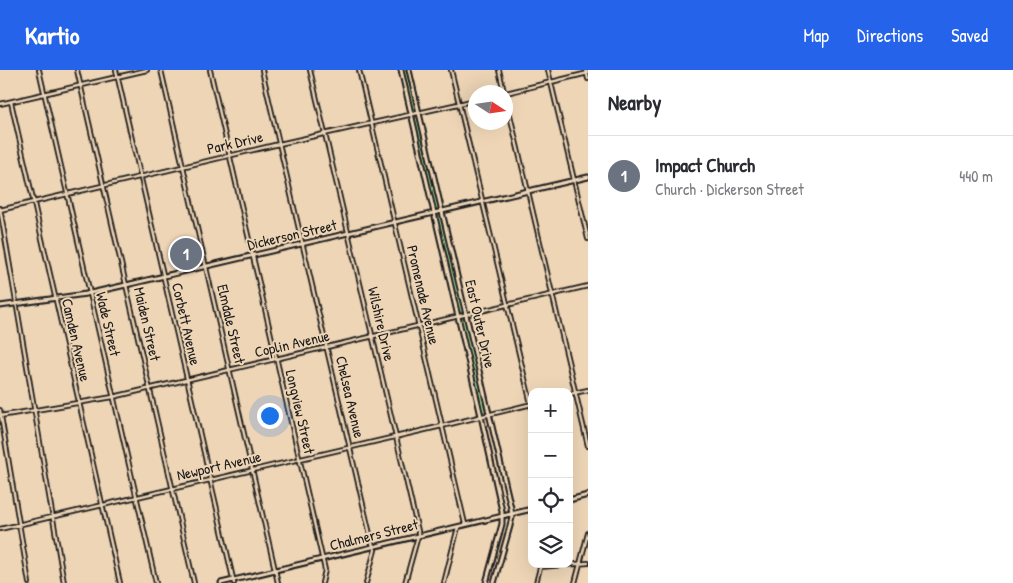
<!DOCTYPE html>
<meta charset="utf-8">
<style>
:root{--surface:#fff;--page:#f2f2f3;--text:#2b2b33;--muted:#7c7c81;--line:#e1e1e2;--accent:#2563eb}
body{margin:0;font-family:"Patrick Hand",sans-serif;background:var(--page);color:var(--text)}
.controls{position:absolute;right:15px;bottom:15px;display:grid;overflow:hidden;border-radius:10px;box-shadow:0 5px 20px #0002}
.controls button{width:45px;height:45px;display:grid;place-items:center;padding:0;border:0;border-bottom:1px solid var(--line);background:var(--surface);color:var(--text);font:25px sans-serif}
.compass{position:absolute;left:468px;top:15px;width:45px;height:45px;border-radius:50%;background:var(--surface);box-shadow:0 5px 20px #0002;rotate:102deg}
.you{position:absolute;left:269px;top:345px;width:18px;height:18px;margin:-12px;border:4px solid #fff;border-radius:50%;background:#1a73e8;box-shadow:0 0 0 8px #1a73e833}
.badge{display:grid;place-items:center;width:32px;height:32px;border-radius:50%;background:var(--accent);color:#fff;font-size:16px;font-weight:700}
.pin{position:absolute;translate:-50% -50%;border:2px solid #fff;box-shadow:0 1px 5px #0006}
.list{margin:0;padding:0;list-style:none}
h2{display:flex;justify-content:space-between;align-items:center;height:65px;margin:0;padding:0 20px;font-size:21px}
h2 small{font-size:16px;font-weight:400;color:var(--muted)}
.list li{display:grid;grid-template-columns:32px 1fr auto;gap:15px;align-items:center;box-sizing:border-box;height:80px;padding:0 20px;border-top:1px solid var(--line)}
.list b{display:block;font-size:19px;white-space:nowrap}
.list p{margin:0;font-size:16px;white-space:nowrap;color:var(--muted)}
.list em{font-size:16px;font-style:normal;color:var(--muted)}
.icon{flex:none;width:28px;height:28px;fill:none;stroke:currentColor;stroke-width:2;stroke-linecap:round;stroke-linejoin:round}
.map{position:relative;flex:none;width:588px;height:513px;overflow:hidden}
header{display:flex;align-items:center;gap:30px;box-sizing:border-box;height:70px;padding:0 25px;background:var(--accent);color:#fff}
header strong{font-size:24px}
nav{display:flex;gap:28px;margin-inline-start:auto;font-size:18px}
main{display:flex}
aside{flex:1;background:var(--surface)}
.map>svg:first-child{display:block}
.green{fill:#b0e09f;stroke:#667e5e}
.lines{fill:none;stroke-linecap:round;stroke-linejoin:round}
.minor-casing{stroke:#1c1c1c;stroke-width:6}
.tertiary-casing{stroke:#1c1c1c;stroke-width:7}
.minor{stroke:#eed5b6;stroke-width:2.5}
.tertiary{stroke:#eed5b6;stroke-width:3}
.labels{text-anchor:middle;stroke-width:4;stroke-linejoin:round;paint-order:stroke}
.street-label{font-size:15px;fill:#1c1c1c;stroke:#eed5b6}
</style>
<header>
<strong>Kartio</strong>
<nav><a>Map</a><a>Directions</a><a>Saved</a></nav>
</header>
<main>
<div class="map">
<svg width="588" height="513" viewBox="0 0 588 513">
<rect width="100%" height="100%" fill="#eed5b6"/>
<filter id="ink" filterUnits="userSpaceOnUse"><feTurbulence type="fractalNoise" baseFrequency=".02" numOctaves="2"/><feDisplacementMap in="SourceGraphic" scale="10" xChannelSelector="R" yChannelSelector="G"/><feConvolveMatrix kernelMatrix="1 2 1 2 8 2 1 2 1" color-interpolation-filters="sRGB"/></filter>
<g filter="url(#ink)">
<!-- green -->
<path class="green" d="M402,0H407L416,37L415,40H412Z
M417,47L438,136V139L435,140L413,48Z
M441,146L463,240V242H459V241L437,147Z
M462,249H464L465,250L486,338V341L482,342V340L461,251Z"/>
<g class="lines">
<!-- minor casing -->
<g class="minor-casing">
<path id="minor" d="M39,0L156,513
M77,0L194,513
M116,0L234,513
M161,0L278,513
M210,0L325,500L322,513
M262,0L372,473L375,480L366,513
M310,0L418,461V466L405,513
M359,0L465,454
M451,0L532,338
M499,0L504,22
M548,0L588,169
M586,0L588,9
M506,23L588,3
M506,28L588,376
M11,32L120,513
M0,34L147,0
M0,138L64,513
M0,140L279,74L476,30
M569,324L588,320
M0,340L29,513
M0,346L113,327L588,216
M0,459L442,356L532,334
M540,497L588,493
M444,513L458,457
M536,513L541,494
M575,513L588,463"/>
</g>
<!-- tertiary casing -->
<g class="tertiary-casing">
<path id="tertiary" d="M401,0L481,346L502,441V454L486,513
M409,0L511,438L512,447L510,456L494,513
M0,236L86,224L126,215L588,107
M569,430L588,425
M221,513L532,439"/>
</g>
<!-- minor -->
<use href="#minor" class="minor"/>
<!-- tertiary -->
<use href="#tertiary" class="tertiary"/>
</g>
</g>
<g class="labels">
<!-- street labels -->
<g class="street-label">
<text transform="translate(235 73) rotate(-13)" y="5">Park Drive</text>
<text transform="translate(292 165) rotate(-13)" y="5">Dickerson Street</text>
<text transform="translate(423 225) rotate(77)" y="5">Promenade Avenue</text>
<text transform="translate(108 254) rotate(77)" y="5">Wade Street</text>
<text transform="translate(147 254) rotate(77)" y="5">Maiden Street</text>
<text transform="translate(186 254) rotate(77)" y="5">Corbett Avenue</text>
<text transform="translate(231 254) rotate(77)" y="5">Elmdale Street</text>
<text transform="translate(381 254) rotate(77)" y="5">Wilshire Drive</text>
<text transform="translate(480 254) rotate(77)" y="5">East Outer Drive</text>
<text transform="translate(76 270) rotate(77)" y="5">Camden Avenue</text>
<text transform="translate(292 274) rotate(-13)" y="5">Coplin Avenue</text>
<text transform="translate(350 327) rotate(77)" y="5">Chelsea Avenue</text>
<text transform="translate(300 342) rotate(77)" y="5">Longview Street</text>
<text transform="translate(219 396) rotate(-13)" y="5">Newport Avenue</text>
<text transform="translate(374 465) rotate(-14)" y="5">Chalmers Street</text>
</g>
</g>
</svg>
<div class="controls">
<button>+</button>
<button>−</button>
<button><svg class="icon" aria-label="locate" viewBox="0 0 24 24"><circle cx="12" cy="12" r="6"/><path d="M12 2v4M12 18v4M2 12h4M18 12h4"/></svg></button>
<button><svg class="icon" aria-label="layers" viewBox="0 0 24 24"><path d="M12 4l9 5-9 5-9-5zM3 14l9 5 9-5"/></svg></button>
</div>
<svg class="compass" viewBox="-18 -18 36 36"><path d="M0-13l5 13h-10z" fill="#e53935"/><path d="M0 13l5-13h-10z" fill="#7c7c81"/></svg>
<div class="you"></div>
<div class="pin badge" style="left:186px;top:184px;background:#6b7280">1</div>
</div>
<aside>
<h2>Nearby<small></small></h2>
<ul class="list">
<li><span class="badge" style="background:#6b7280">1</span><div><b>Impact Church</b><p>Church · Dickerson Street</p></div><em>440 m</em></li>
</ul>
</aside>
</main>
